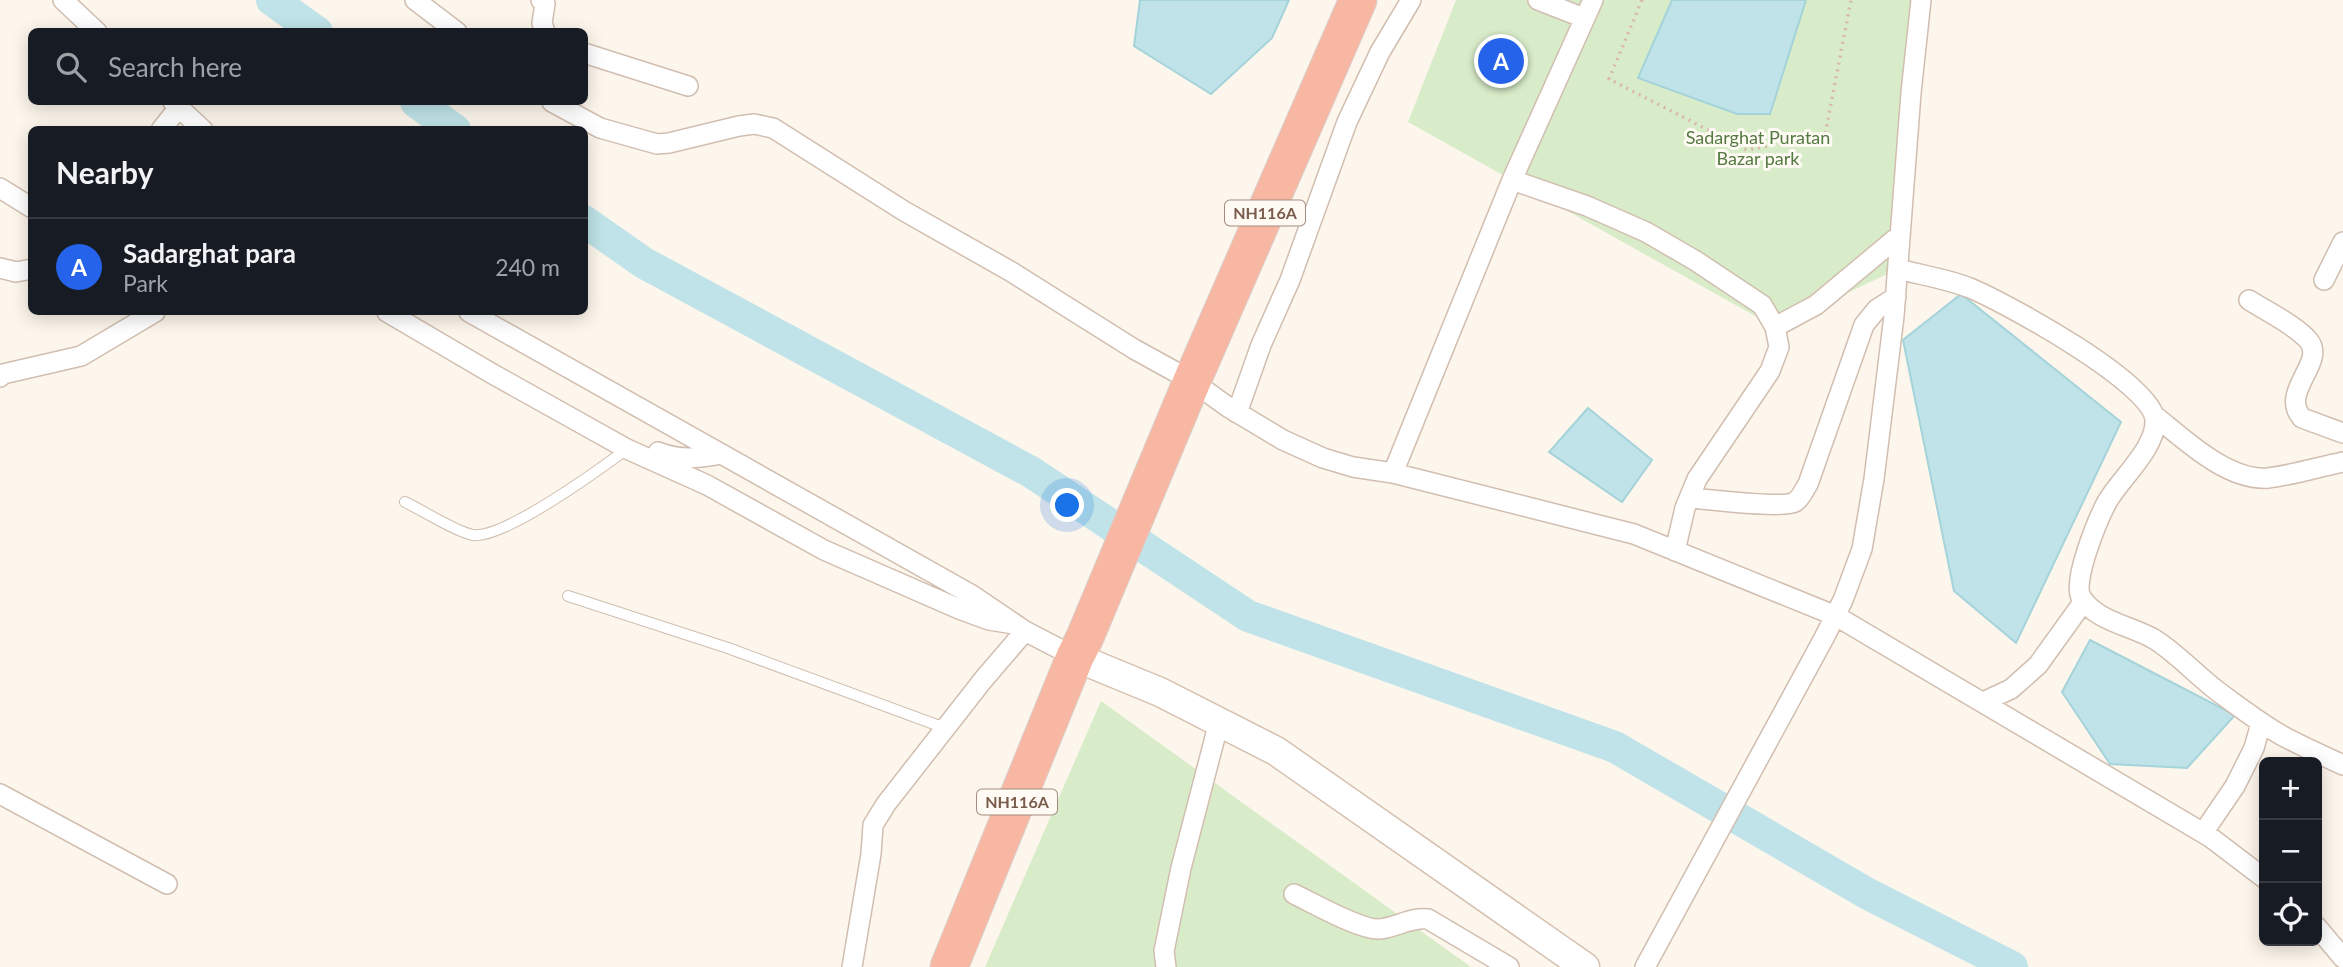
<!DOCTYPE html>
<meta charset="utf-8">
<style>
:root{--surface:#171b24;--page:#242831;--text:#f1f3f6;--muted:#9ea1a6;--line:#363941;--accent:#2563eb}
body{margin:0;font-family:Lato,sans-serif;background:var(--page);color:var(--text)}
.controls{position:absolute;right:21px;bottom:21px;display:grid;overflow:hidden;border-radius:10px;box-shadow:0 4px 18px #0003}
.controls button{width:63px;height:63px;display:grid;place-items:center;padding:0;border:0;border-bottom:2px solid var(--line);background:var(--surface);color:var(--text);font:35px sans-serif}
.you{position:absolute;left:1068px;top:506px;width:24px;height:24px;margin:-18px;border:5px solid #fff;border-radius:50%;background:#1a73e8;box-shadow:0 0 0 10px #1a73e833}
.badge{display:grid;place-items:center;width:46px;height:46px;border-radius:50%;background:var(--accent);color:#fff;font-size:23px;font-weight:700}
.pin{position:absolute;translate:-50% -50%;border:4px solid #fff;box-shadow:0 2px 7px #0006}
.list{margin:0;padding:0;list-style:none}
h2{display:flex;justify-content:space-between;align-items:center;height:91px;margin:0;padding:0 28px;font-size:30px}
h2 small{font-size:23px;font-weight:400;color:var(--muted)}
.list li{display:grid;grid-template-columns:46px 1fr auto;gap:21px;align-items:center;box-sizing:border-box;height:98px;padding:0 28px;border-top:2px solid var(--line)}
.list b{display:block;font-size:26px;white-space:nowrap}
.list p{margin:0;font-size:23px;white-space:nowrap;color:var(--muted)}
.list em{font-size:23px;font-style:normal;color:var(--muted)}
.icon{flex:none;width:38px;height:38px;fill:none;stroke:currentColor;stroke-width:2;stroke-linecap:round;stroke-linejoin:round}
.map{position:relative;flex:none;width:2343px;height:967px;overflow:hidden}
.search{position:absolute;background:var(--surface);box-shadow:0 4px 18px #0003;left:28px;top:28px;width:560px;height:77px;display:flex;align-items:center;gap:18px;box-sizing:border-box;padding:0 24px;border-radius:10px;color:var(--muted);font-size:26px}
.panel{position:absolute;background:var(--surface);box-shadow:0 4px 18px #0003;left:28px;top:126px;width:560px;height:189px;border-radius:10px}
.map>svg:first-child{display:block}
.green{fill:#d8ecc9}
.water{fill:#bfe3e8;stroke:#a5d3da;stroke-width:2}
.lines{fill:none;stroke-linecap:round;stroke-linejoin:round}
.river{stroke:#bfe3e8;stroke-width:32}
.lane-casing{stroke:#d1beb0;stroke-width:12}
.street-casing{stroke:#d1beb0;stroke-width:22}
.secondary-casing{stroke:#d6c0b0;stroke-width:31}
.highway-casing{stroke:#dad1cd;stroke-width:39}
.path{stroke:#d9b8a5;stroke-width:3.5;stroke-dasharray:2 5;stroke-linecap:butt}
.lane{stroke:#fff;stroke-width:10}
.street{stroke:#fff;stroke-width:19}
.secondary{stroke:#fff;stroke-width:28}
.highway{stroke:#f7b7a3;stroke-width:37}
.labels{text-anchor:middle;stroke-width:6;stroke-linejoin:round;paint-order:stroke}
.shield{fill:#fffaf3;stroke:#a28b7f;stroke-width:2}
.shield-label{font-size:16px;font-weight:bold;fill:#7a5c4d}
.park-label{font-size:18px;fill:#537a41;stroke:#fffaf3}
</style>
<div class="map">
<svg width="2343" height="967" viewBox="0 0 2343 967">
<rect width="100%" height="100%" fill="#fdf6ec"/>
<!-- green -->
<path class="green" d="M1456,0H1914L1898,269L1775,327L1408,122Z
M1101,701L1471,967H985Z"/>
<!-- water -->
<path class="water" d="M1140,0H1289L1272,38L1211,94L1134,46Z
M1672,0H1806L1770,114H1737L1638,78Z
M1961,294L2121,422L2016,643L1954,591L1903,340Z
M1588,408L1652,460L1622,502L1549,452Z
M2090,640L2235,715L2187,768L2110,764L2062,692Z"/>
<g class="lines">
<!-- river -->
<path class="river" d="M272,0L317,32
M416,102L455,130
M584,221L644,263L1031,472L1248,616L1615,747L1868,894L2012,967"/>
<!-- lane casing -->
<g class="lane-casing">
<path id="lane" d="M405,502C422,510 456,532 473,535C504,539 600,469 627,449
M568,596L728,648L945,728"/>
</g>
<!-- street casing -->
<g class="street-casing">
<path id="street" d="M63,0L97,32
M415,0L457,32
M541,0L545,4L542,23L545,32
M1538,0L1584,18
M584,53L688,86
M173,102L203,130
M552,102L600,128L657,144L669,143L739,126L754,124L773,128L904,211L1010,271L1134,349L1192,381L1228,407L1283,440L1323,458L1353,467L1393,473L1634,534L1836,616L2210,837L2264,878
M161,130L179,107
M1512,180L1587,206L1646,232L1696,261L1762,305L1775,327L1779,347L1770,371L1697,479L1685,508L1675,551
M0,188L32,208
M0,268L16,272L32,269
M1898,269C1921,275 1947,279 1970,288C2004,302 2155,384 2155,421C2156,448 2120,479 2107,502C2098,519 2072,581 2081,597C2095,621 2132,626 2154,639C2178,654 2197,676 2220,693C2239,707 2260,723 2281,735C2301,746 2322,755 2343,765
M2324,280L2343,242
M2249,300C2266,311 2297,326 2309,341C2326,363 2279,392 2302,418L2343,433
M387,312L491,373L627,449L707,485L824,550L959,609L989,620L1014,624
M469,312L972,595L1025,631L1075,657
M1775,327L1816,305L1900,235
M0,377L3,374L81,356L155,312
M1237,413L1261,345L1290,280L1347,122L1380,52L1411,0
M2155,416C2184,439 2227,481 2268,478C2293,475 2318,467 2343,462
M658,452C681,461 699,458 722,454
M1393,473L1512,180L1593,0
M1689,498C1708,499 1782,509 1795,502C1801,498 1804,490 1808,484L1864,325L1877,309L1896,297
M1983,702L2011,689L2038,665L2084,601
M0,794L167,884
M2203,833L2235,786L2254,748L2261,723
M1294,894C1313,903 1362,931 1380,929C1397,927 1411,917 1428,919L1509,967
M2317,927L2343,958
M852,967L871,854L873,825L886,804L983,680L1025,631
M1166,967L1164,951L1181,868L1219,722
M1645,967L1824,638L1843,600L1862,549L1874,479L1894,316L1911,93L1921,0"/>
</g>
<!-- secondary casing -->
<g class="secondary-casing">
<path id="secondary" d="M1075,657L1160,692L1276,751L1585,967"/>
</g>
<!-- highway casing -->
<g class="highway-casing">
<path id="highway" d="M949,967L1075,657L1085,637L1192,381L1358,0"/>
</g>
<!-- path -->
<path class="path" d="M1642,0L1609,79L1747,150L1825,135L1851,0"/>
<!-- lane -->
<use href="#lane" class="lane"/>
<!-- street -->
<use href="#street" class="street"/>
<!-- secondary -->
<use href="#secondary" class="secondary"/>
<!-- highway -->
<use href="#highway" class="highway"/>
</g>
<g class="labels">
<!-- shield labels -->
<g class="shield">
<rect x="1225" y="200.5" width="80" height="25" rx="5"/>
<rect x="977" y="789.5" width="80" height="25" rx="5"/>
</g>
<g class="shield-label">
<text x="1265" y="219">NH116A</text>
<text x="1017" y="808">NH116A</text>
</g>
<!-- park labels -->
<g class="park-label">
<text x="1758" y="144">Sadarghat Puratan<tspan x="1758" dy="21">Bazar park</tspan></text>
</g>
</g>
</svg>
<div class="controls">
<button>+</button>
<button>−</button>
<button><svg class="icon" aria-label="locate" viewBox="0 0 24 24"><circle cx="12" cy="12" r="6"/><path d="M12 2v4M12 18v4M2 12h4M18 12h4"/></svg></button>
</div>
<div class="you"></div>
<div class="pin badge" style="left:1501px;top:61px">A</div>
<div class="search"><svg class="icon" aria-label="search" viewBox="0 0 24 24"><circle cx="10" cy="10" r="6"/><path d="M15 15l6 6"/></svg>Search here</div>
<section class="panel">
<h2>Nearby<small></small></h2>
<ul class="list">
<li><span class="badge">A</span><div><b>Sadarghat para</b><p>Park</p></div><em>240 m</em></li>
</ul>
</section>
</div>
